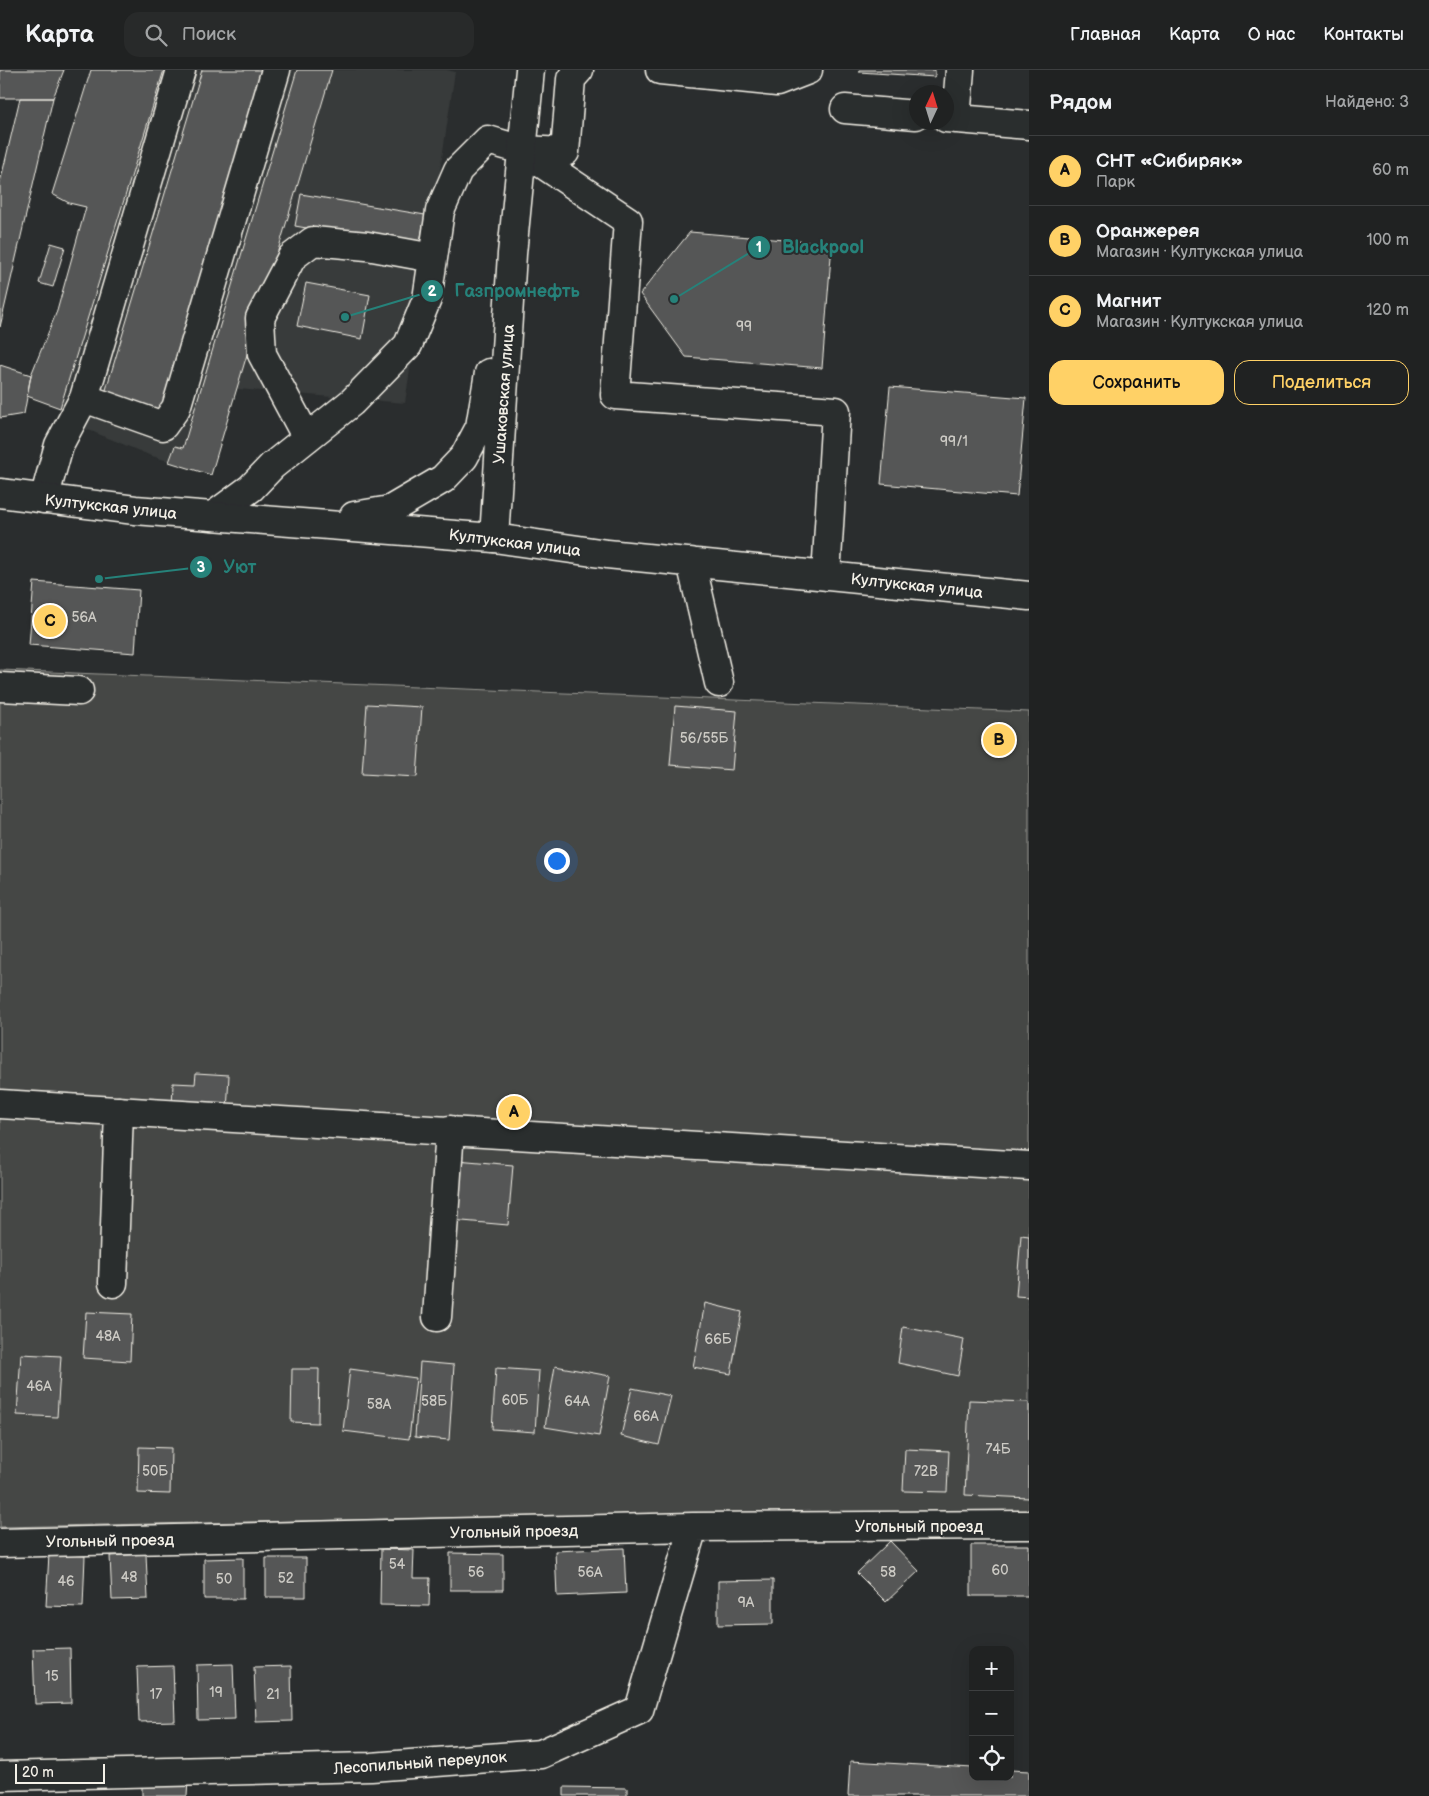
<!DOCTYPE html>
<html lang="ru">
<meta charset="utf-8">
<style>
:root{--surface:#202222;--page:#282a2a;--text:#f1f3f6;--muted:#a2a4a5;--line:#3d3f40;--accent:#ffd166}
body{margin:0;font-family:"Balsamiq Sans",sans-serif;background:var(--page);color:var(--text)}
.controls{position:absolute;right:15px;bottom:15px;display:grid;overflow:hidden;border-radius:10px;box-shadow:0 5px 20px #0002}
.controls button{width:45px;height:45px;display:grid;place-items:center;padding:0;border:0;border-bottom:1px solid var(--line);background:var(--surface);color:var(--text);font:25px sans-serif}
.compass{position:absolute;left:909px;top:15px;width:45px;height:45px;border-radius:50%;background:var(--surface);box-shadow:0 5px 20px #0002;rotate:4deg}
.scale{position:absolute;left:15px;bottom:12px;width:90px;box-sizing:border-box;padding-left:5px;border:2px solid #f4f1e8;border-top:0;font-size:14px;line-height:18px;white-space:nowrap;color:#f4f1e8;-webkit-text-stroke:4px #2a2d2e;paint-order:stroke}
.you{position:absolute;left:556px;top:790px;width:18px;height:18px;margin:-12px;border:4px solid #fff;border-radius:50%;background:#1a73e8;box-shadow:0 0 0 8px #1a73e833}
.badge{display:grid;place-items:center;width:32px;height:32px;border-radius:50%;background:var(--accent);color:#111;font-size:16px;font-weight:700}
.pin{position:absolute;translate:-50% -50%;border:2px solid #fff;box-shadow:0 1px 5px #0006}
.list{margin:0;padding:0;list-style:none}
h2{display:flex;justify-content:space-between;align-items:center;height:65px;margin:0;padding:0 20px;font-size:21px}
h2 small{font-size:16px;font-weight:400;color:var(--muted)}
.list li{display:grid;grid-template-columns:32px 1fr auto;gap:15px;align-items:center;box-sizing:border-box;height:70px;padding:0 20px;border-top:1px solid var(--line)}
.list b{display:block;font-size:19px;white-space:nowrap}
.list p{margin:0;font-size:16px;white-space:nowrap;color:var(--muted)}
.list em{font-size:16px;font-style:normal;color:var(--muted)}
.actions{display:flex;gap:10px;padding:15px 20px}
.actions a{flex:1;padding:11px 0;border:1px solid var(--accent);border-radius:15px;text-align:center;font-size:18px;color:var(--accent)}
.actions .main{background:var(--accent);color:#111}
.icon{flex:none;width:28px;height:28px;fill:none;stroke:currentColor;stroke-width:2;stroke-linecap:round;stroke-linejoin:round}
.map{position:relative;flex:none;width:1029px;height:1726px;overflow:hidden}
header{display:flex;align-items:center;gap:30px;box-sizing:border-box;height:70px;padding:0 25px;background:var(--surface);border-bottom:1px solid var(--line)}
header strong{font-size:24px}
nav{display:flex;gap:28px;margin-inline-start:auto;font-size:18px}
.search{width:350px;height:45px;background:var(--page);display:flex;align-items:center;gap:12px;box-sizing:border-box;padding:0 18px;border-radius:15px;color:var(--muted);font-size:19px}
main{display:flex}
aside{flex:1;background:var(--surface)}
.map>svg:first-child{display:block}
.built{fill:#373a3a}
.green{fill:#444645;stroke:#9c9c96}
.building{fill:#555756;stroke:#f4f1e8}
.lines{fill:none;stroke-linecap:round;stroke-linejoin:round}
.minor-casing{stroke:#f4f1e8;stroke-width:31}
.major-casing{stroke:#f4f1e8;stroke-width:31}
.minor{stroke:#2a2d2e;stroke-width:28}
.major{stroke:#2a2d2e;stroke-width:28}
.labels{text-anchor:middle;stroke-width:4;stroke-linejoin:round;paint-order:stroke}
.number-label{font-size:14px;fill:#cccac4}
.street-label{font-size:16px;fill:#f4f1e8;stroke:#2a2d2e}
.leader{fill:none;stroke:#26827a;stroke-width:2}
.callout-dot{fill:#26827a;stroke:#2a2d2e;stroke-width:2}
.mark-label{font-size:15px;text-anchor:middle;font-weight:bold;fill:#fff}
.callout-label{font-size:18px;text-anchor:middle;font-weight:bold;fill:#26827a;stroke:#2a2d2e;stroke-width:4;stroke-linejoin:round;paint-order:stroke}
</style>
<header>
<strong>Карта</strong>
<div class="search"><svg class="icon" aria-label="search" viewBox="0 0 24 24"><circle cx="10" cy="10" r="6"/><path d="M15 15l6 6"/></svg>Поиск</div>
<nav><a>Главная</a><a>Карта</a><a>О нас</a><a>Контакты</a></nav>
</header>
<main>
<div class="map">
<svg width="1029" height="1726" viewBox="0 0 1029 1726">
<rect width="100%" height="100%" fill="#2a2d2e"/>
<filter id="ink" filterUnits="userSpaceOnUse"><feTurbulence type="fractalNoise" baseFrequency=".02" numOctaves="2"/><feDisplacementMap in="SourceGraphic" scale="10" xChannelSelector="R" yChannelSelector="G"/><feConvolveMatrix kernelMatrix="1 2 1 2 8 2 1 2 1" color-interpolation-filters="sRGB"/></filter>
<g filter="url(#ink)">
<!-- built -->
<path class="built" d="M91,0H447L455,2L405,333L237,319L211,405L149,385L91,361L56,353L60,338L27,326L31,305L57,241L86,138L69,133L52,124Z"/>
<!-- green -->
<path class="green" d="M0,600L1029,642V1443H694L0,1457Z"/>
<!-- building -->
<path class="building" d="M0,0H64L53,28H0Z
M91,0H164L60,338L27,326L31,305L57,241L86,137L69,133L52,124Z
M202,0H265L165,344L105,323Z
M297,0H332L211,405L169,392L175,376L183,378Z
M859,0H935V7L859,2Z
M20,28H53L0,257V113Z
M301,124L425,145L419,178L295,156Z
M690,162L832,174L822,298L686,287L640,224Z
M51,173L65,177L53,217L39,213Z
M306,213L370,225L362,269L297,256Z
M0,295L31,305L24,344L0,348Z
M890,317L1026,328L1017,426L881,414Z
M34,512L139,520L135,583L29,575Z
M367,634L422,637L417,707L362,704Z
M675,636L737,641L732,700L670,695Z
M196,1003L229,1005L227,1042L172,1038L173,1013L195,1014Z
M457,1090L513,1095L508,1155L451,1150Z
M1021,1165L1029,1166V1227L1016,1226Z
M705,1233L742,1242L731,1304L693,1297Z
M86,1242L132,1244L130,1291L83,1288Z
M903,1257L964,1269L958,1306L898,1293Z
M21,1284L61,1286L57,1347L17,1345Z
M420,1292L454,1295L449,1370L415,1367Z
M555,1296L610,1306L599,1366L545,1357Z
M496,1298L539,1301L535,1362L492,1359Z
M292,1299H319L318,1353L291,1352Z
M350,1299L416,1308L409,1369L343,1361Z
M632,1318L671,1326L659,1375L621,1366Z
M969,1330L1029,1332V1428L965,1425Z
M139,1377L171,1378L170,1424L138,1423Z
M905,1379L949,1381L947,1422L903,1421Z
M890,1471L919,1501L886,1532L857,1503Z
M971,1475H1029V1526H971Z
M624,1478L626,1523L557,1526L555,1481Z
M381,1479L414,1480L413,1508H430L429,1536L380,1535Z
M450,1483L503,1484V1520H450Z
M49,1484L85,1486L83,1537L46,1536Z
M146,1484L148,1529L112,1530L110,1486Z
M243,1488V1529H204V1489Z
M266,1488H306V1527H266Z
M773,1510V1554L718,1555V1511Z
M70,1578L71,1633L35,1634L33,1579Z
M233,1594L235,1649L198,1650L197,1595Z
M173,1596L175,1651L139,1652L137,1597Z
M291,1596L292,1651L256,1652L254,1597Z
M850,1691L973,1698V1707H1010V1700L1029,1701V1726H848Z
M142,1710L188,1711L187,1726H142Z
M564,1717L627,1718V1726H564Z"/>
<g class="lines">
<!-- minor casing -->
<g class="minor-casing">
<path id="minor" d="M181,0L84,328L163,356L176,338L276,0
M660,0L777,12L808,0
M845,39L916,45
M946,48L1029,55
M956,49L960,0
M522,80L628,151L615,325L836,341L826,506
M307,368L262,284L260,248L292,187L313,171L367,176L433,188
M44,429L59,375L84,328
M213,446L251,418L272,396L352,332L408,275L427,229L440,141L458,100L488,70L522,80L565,82L571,9L579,0
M494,468L607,484L1029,526
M691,492L719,613
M0,617L79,621
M0,1034L1029,1096
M113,1213L119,1041
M437,1247L450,1060
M0,1473L693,1457L1029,1455
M0,1706L371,1697L541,1684L639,1640L693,1457"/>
</g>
<!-- major casing -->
<g class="major-casing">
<path id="major" d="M0,423L135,440L494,468L512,184L530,0
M354,446L390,440L443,409L464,387L480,357L489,303"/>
</g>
<!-- minor -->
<use href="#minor" class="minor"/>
<!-- major -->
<use href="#major" class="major"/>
</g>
</g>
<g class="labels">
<!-- number labels -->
<g class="number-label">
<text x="744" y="261">99</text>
<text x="954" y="376">99/1</text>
<text x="84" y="552">56А</text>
<text x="704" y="673">56/55Б</text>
<text x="108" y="1271">48А</text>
<text x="718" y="1274">66Б</text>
<text x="39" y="1321">46А</text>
<text x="515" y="1335">60Б</text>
<text x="434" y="1336">58Б</text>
<text x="577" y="1336">64А</text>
<text x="379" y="1339">58А</text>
<text x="646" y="1351">66А</text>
<text x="998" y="1384">74Б</text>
<text x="155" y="1406">50Б</text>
<text x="926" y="1406">72В</text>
<text x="397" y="1499">54</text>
<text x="1000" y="1505">60</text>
<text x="476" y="1507">56</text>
<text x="590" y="1507">56А</text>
<text x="888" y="1507">58</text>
<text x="129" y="1512">48</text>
<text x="286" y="1513">52</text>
<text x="224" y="1514">50</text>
<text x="66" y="1516">46</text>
<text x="746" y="1537">9А</text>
<text x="52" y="1611">15</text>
<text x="216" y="1627">19</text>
<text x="156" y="1629">17</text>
<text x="273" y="1629">21</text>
</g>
<!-- street labels -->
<g class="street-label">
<text transform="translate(503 324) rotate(-86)" y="6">Ушаковская улица</text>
<text transform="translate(111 436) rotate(6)" y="6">Култукская улица</text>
<text transform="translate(515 472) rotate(7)" y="6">Култукская улица</text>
<text transform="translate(917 515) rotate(6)" y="6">Култукская улица</text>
<text x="919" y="1462">Угольный проезд</text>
<text transform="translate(514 1461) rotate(-1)" y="6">Угольный проезд</text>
<text transform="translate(110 1470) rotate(-1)" y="6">Угольный проезд</text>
<text transform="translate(420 1692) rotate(-4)" y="6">Лесопильный переулок</text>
</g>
</g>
<!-- callouts -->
<path class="leader" d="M674 229L759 177M345 247L432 221M99 509L201 497"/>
<g class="callout-dot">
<circle cx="674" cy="229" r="5"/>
<circle cx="345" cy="247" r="5"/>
<circle cx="99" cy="509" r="5"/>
<circle cx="759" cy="177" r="12"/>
<circle cx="432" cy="221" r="12"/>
<circle cx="201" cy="497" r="12"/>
</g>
<g class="mark-label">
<text x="759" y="182">1</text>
<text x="432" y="226">2</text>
<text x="201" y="502">3</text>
</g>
<g class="callout-label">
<text x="823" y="183">Blackpool</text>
<text x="517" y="227">Газпромнефть</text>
<text x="240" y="503">Уют</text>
</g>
</svg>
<div class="controls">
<button>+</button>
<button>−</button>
<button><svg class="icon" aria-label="locate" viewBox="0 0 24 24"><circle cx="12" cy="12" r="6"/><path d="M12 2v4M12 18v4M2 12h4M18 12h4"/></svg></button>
</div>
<svg class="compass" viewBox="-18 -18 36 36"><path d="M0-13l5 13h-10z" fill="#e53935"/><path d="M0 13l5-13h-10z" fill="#a2a4a5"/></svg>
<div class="scale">20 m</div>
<div class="you"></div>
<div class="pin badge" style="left:514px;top:1042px">A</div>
<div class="pin badge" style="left:999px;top:670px">B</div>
<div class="pin badge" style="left:50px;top:551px">C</div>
</div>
<aside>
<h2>Рядом<small>Найдено: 3</small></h2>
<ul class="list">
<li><span class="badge">A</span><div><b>СНТ «Сибиряк»</b><p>Парк</p></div><em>60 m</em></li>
<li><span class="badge">B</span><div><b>Оранжерея</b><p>Магазин · Култукская улица</p></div><em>100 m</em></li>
<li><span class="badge">C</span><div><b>Магнит</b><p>Магазин · Култукская улица</p></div><em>120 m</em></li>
</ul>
<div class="actions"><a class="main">Сохранить</a><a>Поделиться</a></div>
</aside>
</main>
